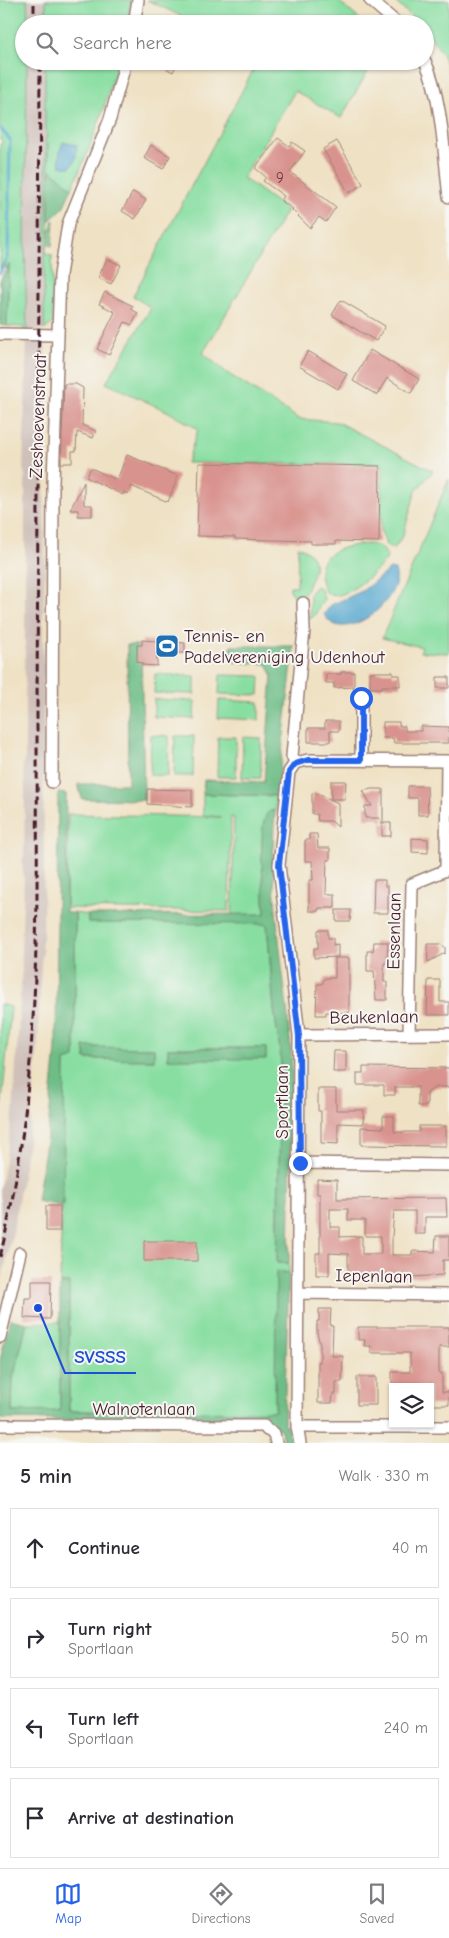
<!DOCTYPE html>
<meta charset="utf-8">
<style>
:root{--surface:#fff;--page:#f2f2f3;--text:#2b2b33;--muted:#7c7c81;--line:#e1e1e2;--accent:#2563eb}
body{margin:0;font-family:"Comic Neue",sans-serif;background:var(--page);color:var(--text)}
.controls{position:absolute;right:15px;bottom:15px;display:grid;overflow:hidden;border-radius:0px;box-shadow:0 1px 4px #0004}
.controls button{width:45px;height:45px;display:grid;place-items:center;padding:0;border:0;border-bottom:1px solid var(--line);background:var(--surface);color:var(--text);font:25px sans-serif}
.stop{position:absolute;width:15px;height:15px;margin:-11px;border:4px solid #2563eb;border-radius:50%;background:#fff}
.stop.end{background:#2563eb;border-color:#fff;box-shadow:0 1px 5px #0008}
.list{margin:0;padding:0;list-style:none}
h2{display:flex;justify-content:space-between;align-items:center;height:65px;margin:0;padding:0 20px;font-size:21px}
h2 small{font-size:16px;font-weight:400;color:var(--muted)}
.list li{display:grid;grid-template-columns:32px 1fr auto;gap:15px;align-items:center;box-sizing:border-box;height:80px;margin:0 10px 10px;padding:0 10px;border:1px solid var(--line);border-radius:0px}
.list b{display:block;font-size:19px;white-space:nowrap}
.list p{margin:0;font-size:16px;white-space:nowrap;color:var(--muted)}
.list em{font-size:16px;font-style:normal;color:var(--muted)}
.icon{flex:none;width:28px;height:28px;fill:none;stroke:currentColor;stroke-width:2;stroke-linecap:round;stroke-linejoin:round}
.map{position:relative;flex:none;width:449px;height:1443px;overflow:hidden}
.search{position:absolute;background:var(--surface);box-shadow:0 1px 4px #0004;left:15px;right:15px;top:15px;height:55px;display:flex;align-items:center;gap:12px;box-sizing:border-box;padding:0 18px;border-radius:28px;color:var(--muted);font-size:19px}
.sheet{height:425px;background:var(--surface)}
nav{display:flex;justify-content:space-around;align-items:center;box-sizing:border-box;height:70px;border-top:1px solid var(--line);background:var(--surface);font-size:14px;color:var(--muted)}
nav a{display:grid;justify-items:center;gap:2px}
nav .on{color:var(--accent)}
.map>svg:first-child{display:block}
.industrial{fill:#cfc0ba}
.green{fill:#88dea1;stroke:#697e66;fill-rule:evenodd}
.forest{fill:#6ebd87;stroke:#5c6e59}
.water{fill:#52a6ce;stroke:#4e627c}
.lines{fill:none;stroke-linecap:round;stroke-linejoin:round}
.stream{stroke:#52a6ce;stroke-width:3}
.building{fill:#d9938e;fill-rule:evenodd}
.minor-casing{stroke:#9c8077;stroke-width:14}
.minor{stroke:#fff;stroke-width:11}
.rail{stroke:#4a1f2b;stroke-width:3;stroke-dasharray:8 4;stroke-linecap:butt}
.route{stroke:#2563eb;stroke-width:6}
.labels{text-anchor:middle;stroke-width:4;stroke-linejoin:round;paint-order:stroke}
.number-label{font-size:15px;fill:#6e3c44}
.street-label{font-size:18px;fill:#4a1f2b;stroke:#f6f6f2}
.poi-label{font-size:18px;fill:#4a1f2b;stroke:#f6f6f2;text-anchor:start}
.leader{fill:none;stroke:#1d4ed8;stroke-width:2}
.callout-dot{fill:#1d4ed8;stroke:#f6f6f2;stroke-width:2}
.callout-label{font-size:19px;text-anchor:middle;font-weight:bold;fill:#1d4ed8;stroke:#f6f6f2;stroke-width:4;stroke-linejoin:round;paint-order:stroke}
</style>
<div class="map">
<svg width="449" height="1443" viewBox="0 0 449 1443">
<rect width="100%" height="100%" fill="#f6f6f2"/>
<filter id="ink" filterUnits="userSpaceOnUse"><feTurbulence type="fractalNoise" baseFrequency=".02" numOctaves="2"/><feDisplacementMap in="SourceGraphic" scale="10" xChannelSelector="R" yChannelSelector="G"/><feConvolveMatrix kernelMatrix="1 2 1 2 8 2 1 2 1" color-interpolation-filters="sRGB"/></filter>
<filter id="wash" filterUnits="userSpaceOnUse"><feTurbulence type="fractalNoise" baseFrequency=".0096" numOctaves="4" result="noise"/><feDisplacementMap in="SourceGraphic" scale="20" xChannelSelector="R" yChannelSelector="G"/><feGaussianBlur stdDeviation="1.12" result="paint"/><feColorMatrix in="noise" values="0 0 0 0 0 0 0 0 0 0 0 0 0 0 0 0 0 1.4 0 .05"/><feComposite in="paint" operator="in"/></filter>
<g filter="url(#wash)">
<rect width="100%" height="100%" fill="#efe1c3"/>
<!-- industrial -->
<path class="industrial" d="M27,0H46V24H28Z
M27,61H45V122L47,133L45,143L46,248L44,256V330L27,331L25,246Z
M27,338L44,339L46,365L44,419L46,470L44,473L45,566L43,615V662L45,665L43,680L44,865L43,938L41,945L43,952L41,962L38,1045L29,1136L13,1232L0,1288V1189L13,1113L22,969L21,952L24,878L22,861L24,856L25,785L23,764L25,758V672L24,667L25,656V475L23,468Z"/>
<!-- green -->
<path class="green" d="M0,0H27L28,24H24V61H27L25,246L27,331H24L23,327L7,326L9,266L6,269L5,259L0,269V144L3,142L0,139Z
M46,0H131L127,24H46Z
M147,0H337L365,24H198Z
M393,0H449V74L442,53L425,29V24H420Z
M45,61H118C105,105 92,147 72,188L51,170V175L49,174L48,143L47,173L49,244L50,243V230L53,220L54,221L52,246L46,244V254L52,255L53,318V323L44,330V256L46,248L45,143L47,133L45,122Z
M258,61H374L341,118L295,91L243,178L287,210L203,353L227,373L299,419L337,422L433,471L416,491L403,535L394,549L386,545L381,531L382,464L187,463L198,429L169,412L106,383L151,308L133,296Z
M449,479V653L420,652L422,647L382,638Z
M369,544C378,546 384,547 387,557L385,562C376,571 346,600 331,595C326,594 323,588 322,583C311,552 346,545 369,544Z
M298,546C325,558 313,573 304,594L299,597H295L290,590V586H297Z
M316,586L321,589L324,599L314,616L310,619V593Z
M155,674L195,676V694L154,693Z
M220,675L260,676L259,695L219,694Z
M154,699L195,701L194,719L154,717Z
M219,700L259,702V720L218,718Z
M151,735L169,736L168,776L150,775Z
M175,736H194L193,776H174Z
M218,737H236V777H217Z
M243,737L261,738V778H242Z
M203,794L277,796L275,811H270L264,900L265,914L232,915L234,818L231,817L229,911L66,908L68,814L221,817L203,815Z
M75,913L88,915V923H267L274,1010L280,1050L281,1069L277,1263H289V1273L277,1271L275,1412H186V1422H175L172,1412L69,1411V1283H60L65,1060L75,1057ZM84,1047L154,1048V1060L86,1059ZM168,1048H266V1058L168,1059Z
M0,1004L11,1007L0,1124Z
M60,1322V1412H12L13,1378L27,1323Z"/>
<!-- forest -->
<path class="forest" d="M50,169L72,188L63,208L49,221V174L51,175Z
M9,264L7,326L0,325V281Z
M127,645H141L144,800L82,799L78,784H128Z
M231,646H294L277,796L203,794L204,780L264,782L272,675L267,664L230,662Z
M58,793L66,794V913H75V1058L65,1061L63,1206L37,1201L48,1130L56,1050Z
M270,811H275C267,897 288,983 292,1069L289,1263H277L281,1069L280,1050L274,1010L267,924L88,923V915L265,914C265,897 255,817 270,811Z
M84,1047L154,1048V1060L86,1059Z
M168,1048H266V1059H168Z
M276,1271L289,1273L284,1421L292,1443H283L281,1430L271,1424L186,1422L185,1412L275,1411Z
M60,1283H69V1411L172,1412L175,1422L0,1419V1360L10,1319L27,1323L13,1378L12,1412L60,1411Z"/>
<!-- water -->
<path class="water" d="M63,142L77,145C76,157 76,172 60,166C58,157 60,150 63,142Z
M390,569L395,570C406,597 342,650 324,614L331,605L362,591Z"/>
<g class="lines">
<!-- stream -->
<path class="stream" d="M0,128L10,140L8,252L7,258L0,273"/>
</g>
<g id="blocks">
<!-- building -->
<path class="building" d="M152,61H178L173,72Z
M278,138L289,146L292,142L305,151L290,172L336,207L326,222L319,217L310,228L292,210L293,209L281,201L284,196L263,181L266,177L255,168Z
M337,141L363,184L349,193L323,149Z
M151,145L170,156L163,169L144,158Z
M133,192L146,200L135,219L122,211Z
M107,259L121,265L111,284L98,278Z
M105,292L133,306L131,309L138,313L132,325L125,322L109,355L97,349L115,312L99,304Z
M341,300L385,326L376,341L332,315Z
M370,350L419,379L411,393L387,378L377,395L353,381Z
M308,351L347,374L338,389L299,366Z
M64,384H76L83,388L82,425L96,431L93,438L77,432L76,451H72V463H61Z
M127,455L178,476L168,502L131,486L128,494L124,492L123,495L86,477L91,468L117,480Z
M199,463L380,466L379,542L336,541V544H311V541L235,539V537L197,536Z
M84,482V505H92V516H78V510H70Z
M142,640L185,643V653H176V656L157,655V666L142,665V663L137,662V645H142Z
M341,672H354V687L334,688V683H326V674H341Z
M370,672H393V675H400V686H382V688H370Z
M437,677H449V688H437Z
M325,721H339V731H330V742H308V728H325Z
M383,722H399V726H405V731H421V726L449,727V743H394L393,738H383Z
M331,781H346L345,799H331Z
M408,786H427L428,815H418V798H408Z
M147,789L192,790V807L147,804Z
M371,789H383V823H391V836H382V823L379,818H365V806H372L363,791Z
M316,793L338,803V827L331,821H318L317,814H312V794Z
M309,834H317L318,848H330V860H327L326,894H335V908H319L318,911H309V880H313L312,861H305V840H309Z
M412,838L428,839V853L412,852Z
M374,880H385V886H388V913H373Z
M336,910H351L350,921H336Z
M318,930H328V938H333V945L338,944V957L314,958V948H318Z
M374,942H388L387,963H384V982H387V1000H376L374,971H367V951H373Z
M427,944H440L445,947V953L428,962Z
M335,958H349V1013L326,1012V1015H316L317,984H322L325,978H335Z
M428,980H440V1002H449V1015H427Z
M334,1051H346V1072H333Z
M363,1067L449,1068V1087H436L427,1093V1106H418V1087H395V1095H384V1085H357V1073H363Z
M318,1089H336V1110H364L363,1124L338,1123V1144L321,1143V1111H318Z
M383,1116H394V1132H419V1126H446V1146L361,1145V1127L383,1128Z
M317,1179L337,1180V1199L446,1198L447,1217H425V1234H415V1211H394L392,1236V1255H412V1251L435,1252L436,1236H449V1260H443V1275L412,1277L392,1276V1274H348V1254L329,1253V1275H316V1253H320V1194H317ZM330,1209H348V1220H365V1236H381V1254H362V1236L340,1237V1227H330Z
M46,1206H60V1231H46Z
M144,1241H197V1261H144Z
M32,1281H51L50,1319L24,1318L25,1298H32Z
M319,1309H331L330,1326H333L332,1356H343L342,1382H336V1394H333L332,1403H318V1362H320V1345L317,1332V1321H319Z
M358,1327H449V1347H439V1373H442V1392H449V1405H430V1387H392V1372H410V1353H371V1346H364L365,1340H358Z
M357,1377H376V1405H357Z"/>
</g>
</g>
<g filter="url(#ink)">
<use href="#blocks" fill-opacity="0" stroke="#9c8077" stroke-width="1"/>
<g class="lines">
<!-- minor casing -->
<g class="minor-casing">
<path id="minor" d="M370,0L398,24
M134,24L138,0
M425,61C442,97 444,156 449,197
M0,334L58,335
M361,760V698
M295,763L292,756L304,630L303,603
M52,782L53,483L60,275L68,224L110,119L126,61
M409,1034L412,884L446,870L447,761
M299,1035L449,1034
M300,1163L449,1165
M298,1293L449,1295
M0,1337L20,1253
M0,1425L264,1426L267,1430L274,1433L276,1443
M297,1427H449
M300,1443L297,1427L299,1035L279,865L289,772L295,763L308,760L449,761"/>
</g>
<!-- minor -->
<use href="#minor" class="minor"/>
<!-- rail -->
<path class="rail" d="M34,24V0
M0,1257C43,1079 37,894 37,712C38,495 39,278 40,61"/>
</g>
</g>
<g class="lines" filter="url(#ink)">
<!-- route -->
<path class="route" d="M300,1163L299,1036L279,865L289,772L295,764L308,760H361V698"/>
</g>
<!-- icons -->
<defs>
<g id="stadium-square" transform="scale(1.25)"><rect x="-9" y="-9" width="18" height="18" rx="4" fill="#1f6fb2" stroke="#f6f6f2"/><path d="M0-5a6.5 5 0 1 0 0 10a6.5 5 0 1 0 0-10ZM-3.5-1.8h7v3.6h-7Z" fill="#fff"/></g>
</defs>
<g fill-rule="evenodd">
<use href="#stadium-square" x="167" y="646"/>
</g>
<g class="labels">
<!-- number labels -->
<g class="number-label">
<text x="280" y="183">9</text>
</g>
<!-- street labels -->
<g class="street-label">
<text transform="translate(38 416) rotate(-88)" y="6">Zeshoevenstraat</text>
<text transform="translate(394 931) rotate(-89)" y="6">Essenlaan</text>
<text transform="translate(374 1017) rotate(-1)" y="6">Beukenlaan</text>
<text transform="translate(282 1102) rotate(-90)" y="6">Sportlaan</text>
<text transform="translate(374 1276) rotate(1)" y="6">Iepenlaan</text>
<text x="144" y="1415">Walnotenlaan</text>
</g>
<!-- poi labels -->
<g class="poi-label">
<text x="184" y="642">Tennis- en<tspan x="184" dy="21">Padelvereniging Udenhout</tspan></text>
</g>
</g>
<!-- callouts -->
<path class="leader" d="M38 1308L65 1373H136"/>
<circle class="callout-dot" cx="38" cy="1308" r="5"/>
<g class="callout-label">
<text x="100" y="1363">SVSSS</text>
</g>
</svg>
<div class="controls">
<button><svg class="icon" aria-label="layers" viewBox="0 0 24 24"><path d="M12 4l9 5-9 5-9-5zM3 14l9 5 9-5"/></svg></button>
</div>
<div class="stop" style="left:361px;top:698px"></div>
<div class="stop end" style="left:300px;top:1163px"></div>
<div class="search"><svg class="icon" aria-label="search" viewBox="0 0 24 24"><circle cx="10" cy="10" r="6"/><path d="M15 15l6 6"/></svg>Search here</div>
</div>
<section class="sheet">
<h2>5 min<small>Walk · 330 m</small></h2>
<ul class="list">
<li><svg class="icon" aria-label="ahead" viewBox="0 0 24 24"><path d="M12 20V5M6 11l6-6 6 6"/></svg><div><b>Continue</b></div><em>40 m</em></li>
<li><svg class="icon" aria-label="right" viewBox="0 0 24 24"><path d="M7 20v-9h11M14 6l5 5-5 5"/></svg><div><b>Turn right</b><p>Sportlaan</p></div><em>50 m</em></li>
<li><svg class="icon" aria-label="left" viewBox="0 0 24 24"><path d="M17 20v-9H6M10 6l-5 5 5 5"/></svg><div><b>Turn left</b><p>Sportlaan</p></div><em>240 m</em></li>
<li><svg class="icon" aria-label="arrive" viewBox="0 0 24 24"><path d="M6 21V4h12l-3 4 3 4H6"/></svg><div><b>Arrive at destination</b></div></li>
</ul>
</section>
<nav>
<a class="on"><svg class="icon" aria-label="map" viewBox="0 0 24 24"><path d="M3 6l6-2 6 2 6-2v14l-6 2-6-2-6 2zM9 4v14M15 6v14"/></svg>Map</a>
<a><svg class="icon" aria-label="directions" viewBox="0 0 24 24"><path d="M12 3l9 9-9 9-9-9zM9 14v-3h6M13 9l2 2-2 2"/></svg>Directions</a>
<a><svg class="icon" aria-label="saved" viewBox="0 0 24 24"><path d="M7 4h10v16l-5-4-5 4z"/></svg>Saved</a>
</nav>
